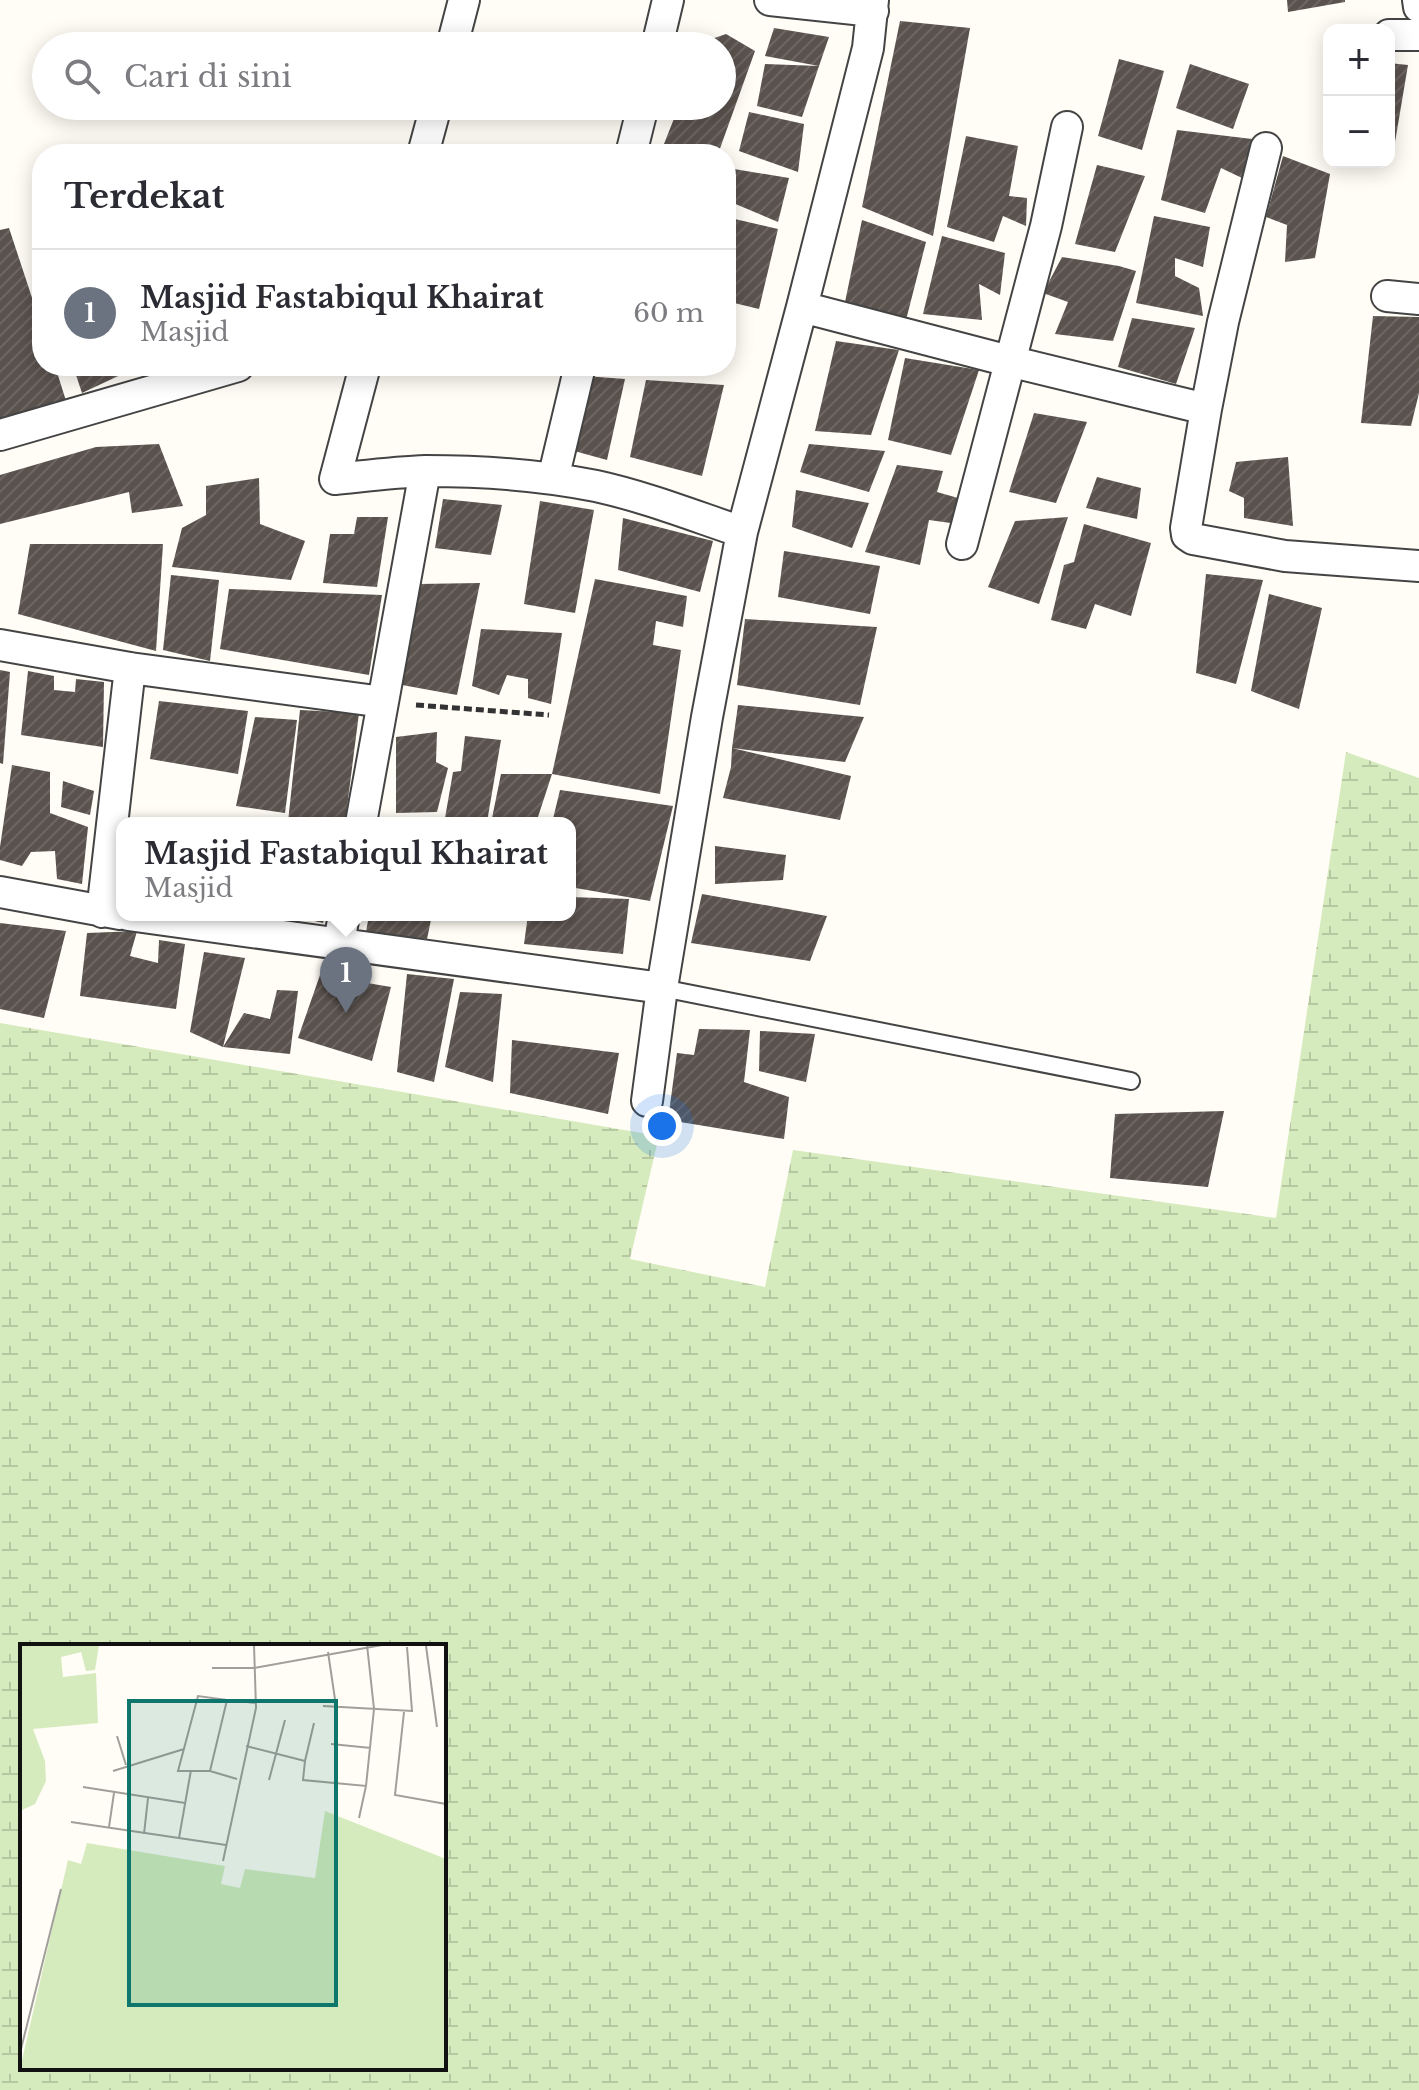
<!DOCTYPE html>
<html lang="id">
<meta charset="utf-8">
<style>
:root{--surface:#fff;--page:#f2f2f3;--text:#2b2b33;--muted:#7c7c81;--line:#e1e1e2;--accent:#db2777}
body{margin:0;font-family:"Libre Baskerville",serif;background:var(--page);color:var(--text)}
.controls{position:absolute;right:24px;top:24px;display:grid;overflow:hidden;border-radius:16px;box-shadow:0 4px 20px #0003}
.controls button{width:72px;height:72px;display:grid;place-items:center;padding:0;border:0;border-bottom:2px solid var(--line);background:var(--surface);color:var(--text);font:40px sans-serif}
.you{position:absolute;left:662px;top:1126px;width:28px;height:28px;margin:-20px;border:6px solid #fff;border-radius:50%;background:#1a73e8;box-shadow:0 0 0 12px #1a73e833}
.badge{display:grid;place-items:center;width:52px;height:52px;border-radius:50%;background:var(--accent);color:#fff;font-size:26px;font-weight:700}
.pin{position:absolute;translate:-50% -66px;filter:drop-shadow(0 2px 4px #0008)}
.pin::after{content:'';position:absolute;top:42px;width:28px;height:24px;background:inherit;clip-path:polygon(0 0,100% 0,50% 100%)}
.popup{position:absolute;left:116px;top:817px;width:460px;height:104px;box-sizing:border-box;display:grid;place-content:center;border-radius:16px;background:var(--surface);filter:drop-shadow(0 2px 6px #0005);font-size:26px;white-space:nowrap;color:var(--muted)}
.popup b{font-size:30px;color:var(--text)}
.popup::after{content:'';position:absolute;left:50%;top:100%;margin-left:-16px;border:16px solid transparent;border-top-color:var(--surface)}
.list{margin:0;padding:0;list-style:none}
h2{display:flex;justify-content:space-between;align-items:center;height:104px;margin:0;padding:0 32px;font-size:34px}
h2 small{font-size:26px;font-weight:400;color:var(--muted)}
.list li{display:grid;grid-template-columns:52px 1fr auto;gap:24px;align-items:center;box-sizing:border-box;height:128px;padding:0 32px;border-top:2px solid var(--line)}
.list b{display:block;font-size:30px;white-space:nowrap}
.list p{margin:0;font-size:26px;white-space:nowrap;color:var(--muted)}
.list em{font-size:26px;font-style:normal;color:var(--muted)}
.icon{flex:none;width:44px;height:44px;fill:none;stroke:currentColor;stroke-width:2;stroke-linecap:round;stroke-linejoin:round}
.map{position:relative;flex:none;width:1419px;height:2090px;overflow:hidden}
.search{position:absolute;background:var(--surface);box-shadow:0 4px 20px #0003;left:32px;top:32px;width:704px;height:88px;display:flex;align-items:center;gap:20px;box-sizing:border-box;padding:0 28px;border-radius:44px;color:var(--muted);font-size:30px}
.panel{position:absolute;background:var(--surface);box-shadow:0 4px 20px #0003;left:32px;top:144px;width:704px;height:232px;border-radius:32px}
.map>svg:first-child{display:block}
.wetland{fill:url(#wetland-marsh);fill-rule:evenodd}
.building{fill:url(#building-hatch)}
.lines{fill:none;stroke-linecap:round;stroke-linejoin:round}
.lane-casing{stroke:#444;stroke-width:20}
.street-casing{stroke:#444;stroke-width:34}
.path{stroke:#333;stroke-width:5;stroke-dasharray:8 4;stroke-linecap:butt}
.lane{stroke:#fff;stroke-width:16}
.street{stroke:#fff;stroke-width:30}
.inset-road{fill:none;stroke:#a09f9a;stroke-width:2}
.view{fill:#0f766e;fill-opacity:0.15;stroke:#0f766e;stroke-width:4}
.inset-edge{fill:none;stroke:#111;stroke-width:4}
</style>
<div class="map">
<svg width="1419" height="2090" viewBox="0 0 1419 2090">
<defs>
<pattern id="wetland-marsh" width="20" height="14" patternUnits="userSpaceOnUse" patternTransform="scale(2)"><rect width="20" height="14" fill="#d5ebbd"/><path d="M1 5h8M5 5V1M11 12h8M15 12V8" fill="none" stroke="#b6c8a1"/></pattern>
<pattern id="building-hatch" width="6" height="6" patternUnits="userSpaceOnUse" patternTransform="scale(2)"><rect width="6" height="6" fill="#5a524d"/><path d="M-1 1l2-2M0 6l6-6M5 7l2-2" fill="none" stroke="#6d6662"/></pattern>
</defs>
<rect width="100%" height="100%" fill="#fffdf5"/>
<!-- wetland -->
<path class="wetland" d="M1346,752L1419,778V2090H0V1023L659,1136L630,1259L765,1287L793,1150L1276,1218ZM22,1646H444V2068H22Z"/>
<!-- building -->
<path class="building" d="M1287,0H1345V2L1288,12Z
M900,21L970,28L933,236L862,207Z
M774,28L829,37L819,66L765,56Z
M726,34L755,51L718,154H660L679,106H722V46H702L703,42Z
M1119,59L1164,71L1142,150L1098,136Z
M1389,63L1408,65L1394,148L1389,146Z
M765,64L819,66L802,117L757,106Z
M1190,64L1249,84L1233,129L1176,108Z
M749,112L804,124L798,172L739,151Z
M1177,130L1252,139L1242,178L1221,168L1205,213L1161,200Z
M966,136L1018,146L1009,196L1027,198L1026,226L1003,216L994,242L947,227Z
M1283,156L1330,174L1315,258L1285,262L1287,225L1266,217Z
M1097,165L1145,176L1115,252L1075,244Z
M728,168L789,178L778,222L726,200V176Z
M1154,216L1210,227L1203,267L1175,258V276L1199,288L1203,316L1136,303Z
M726,217L778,229L759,309L726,301Z
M862,220L926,242L906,320L844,307Z
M9,228L42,328V366H55L68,407L0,423V230Z
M942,236L1005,253L1000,295L979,284L982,320L923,314Z
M1062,257L1119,266L1136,271L1113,341L1055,334L1068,302L1043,293Z
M1373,316L1419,317V393L1411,426L1361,423Z
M1132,318L1195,328L1176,384L1118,367Z
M836,341L899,350L871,435L815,431Z
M905,358L979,370L951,455L888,440Z
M73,366H129L131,370L82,393Z
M571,375L625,379L607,460L567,449Z
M646,380L724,385L702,476L630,457Z
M1034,413L1087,422L1056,503L1009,492Z
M159,444L183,506L132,513L129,492L0,524V475L96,447Z
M809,444L885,451L869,492L800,472Z
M1288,457L1293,526L1244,518V498L1229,491L1236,462Z
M897,465L943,471L937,492L958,498V524L929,520L920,565L865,552Z
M1097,477L1141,488L1137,519L1086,508Z
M259,478L260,524L305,541L291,580L172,567L182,528L206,515V486Z
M796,490L869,503L852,548L792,527Z
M443,499L502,505L491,555L435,548Z
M540,501L594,510L575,613L524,604Z
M357,517H388L377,587L323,583L330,534H354Z
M1068,517L1039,604L988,587L1015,521Z
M623,518L713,541L700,592L618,570Z
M1084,524L1151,543L1131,616L1095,604L1086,629L1051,620L1064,565L1074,562Z
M30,544H163L156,651L18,614Z
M784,551L880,566L870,614L778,597Z
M1206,574L1263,580L1236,684L1196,673Z
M171,575L219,580L210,661L163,650Z
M595,579L687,596L683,627L656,621L653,645L681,650L660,794L552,774Z
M480,583L457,695L402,685L418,584Z
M229,589L382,595L369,675L220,649Z
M1269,594L1322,608L1299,709L1251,691Z
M745,619L877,627L860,705L737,685Z
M481,629L562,633L551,704L528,698V679L507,675L499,695L472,686Z
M0,670L10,672L3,764L0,763Z
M28,671L54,676V690L75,692L76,679L104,682L103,747L21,735Z
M159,701L248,711L238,774L150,759Z
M738,705L864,717L845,762L732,748L851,776L840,820L723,798L731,767L732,748Z
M300,710L359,713L345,823L288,822Z
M255,717L297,720L285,813L236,806Z
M437,732L436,762L448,768L437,812L396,813V737Z
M465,736L501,740L487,822L445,818L453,772L461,771Z
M12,765L50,772V813L88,827L82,884L57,879L55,851L31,852L22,866L0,860V847Z
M501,774H552L536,823H491Z
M63,781L94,791L90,815L61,807Z
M560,790L673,806L650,901L570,887V823H552Z
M715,846L786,855L783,880L715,884Z
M702,894L827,916L810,961L691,943Z
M570,897L629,899L623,954L524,944L528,915H570Z
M289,915H325L323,923Z
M369,915H432L427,939L366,932Z
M0,923L66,931L44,1018L0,1009Z
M137,931L130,956L158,963L159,940L185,944L176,1009L80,996L87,933Z
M204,952L245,958L223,1047L244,1013L270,1019L277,990L298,991L290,1054L223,1047L190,1032Z
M407,974L454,979L434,1082L397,1072Z
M320,975L391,987L372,1061L298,1038Z
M460,992L502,994L493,1082L445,1067Z
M699,1029L750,1030L744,1082L789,1097L784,1139L668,1120L677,1053L694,1055Z
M760,1031L815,1034L806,1082L759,1071Z
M512,1040L619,1053L608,1114L510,1093Z
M1224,1111L1208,1187L1110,1178L1115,1114Z"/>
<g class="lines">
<!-- lane casing -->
<g class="lane-casing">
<path id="lane" d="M662,988L1131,1081"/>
</g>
<!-- street casing -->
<g class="street-casing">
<path id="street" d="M770,0L873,11
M1418,0L1419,7
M1389,35H1419
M452,46L464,0
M657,46L668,0
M423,154L436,106
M631,154L643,106
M1387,296L1419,299
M802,307L1009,361L1206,409L1223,322L1266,148
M365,366L335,479C365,476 396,472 426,471C483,471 541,475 596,486C646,497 694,516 742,532
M1206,409L1186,528L1187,535L1193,539L1285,556L1419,566
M0,435L238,366
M553,479L580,366
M962,544L1046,226L1067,127
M0,645L130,668L383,702
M361,823L425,471
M0,892L120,914
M102,912L130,668
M128,915L662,988
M339,943L344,915
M647,1101L662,988L707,717L742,532L802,307L868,48L873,0"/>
</g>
<!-- path -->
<path class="path" d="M416,705L549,715"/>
<!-- lane -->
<use href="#lane" class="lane"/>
<!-- street -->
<use href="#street" class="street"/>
</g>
<!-- overview -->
<g transform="translate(20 1644)">
<rect width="426" height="426" fill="#fffdf5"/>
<path d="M0,1H79L75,26L66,27L61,8L41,13L43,33L76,29L78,79L13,85L25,117L26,137L15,160L0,167ZM305,167L426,215V425H0L48,216L61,220L67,199L205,222L201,240L220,244L225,225L295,234Z" fill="#d5ebbd"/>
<path class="inset-road" d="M406,2L417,83M308,8L316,62M192,24H234L362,1M207,56L178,52L158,127H190L217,135M303,62L392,67L387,3M384,68L375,151L426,160M97,92L106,121M311,100L351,104M226,102L285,117L294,79M285,117L283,136L346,142L354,65L347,1M93,127L164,105M190,127L207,56L236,59M249,136L265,76M63,143L165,159M339,174L346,142M51,178L206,201M89,183L94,149M124,190L128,154M159,194L171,126M203,217L236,64L234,1M0,409L41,245"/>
<path class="view" d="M109,57H316V361H109Z"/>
<rect width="426" height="426" class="inset-edge"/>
</g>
</svg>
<div class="controls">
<button>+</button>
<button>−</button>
</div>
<div class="you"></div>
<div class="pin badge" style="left:346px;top:1013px;background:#6b7280">1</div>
<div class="popup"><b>Masjid Fastabiqul Khairat</b>Masjid</div>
<div class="search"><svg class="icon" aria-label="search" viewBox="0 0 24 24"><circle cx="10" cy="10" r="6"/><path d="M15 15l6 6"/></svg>Cari di sini</div>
<section class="panel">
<h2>Terdekat<small></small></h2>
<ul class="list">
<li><span class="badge" style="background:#6b7280">1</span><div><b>Masjid Fastabiqul Khairat</b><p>Masjid</p></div><em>60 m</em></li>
</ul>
</section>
</div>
